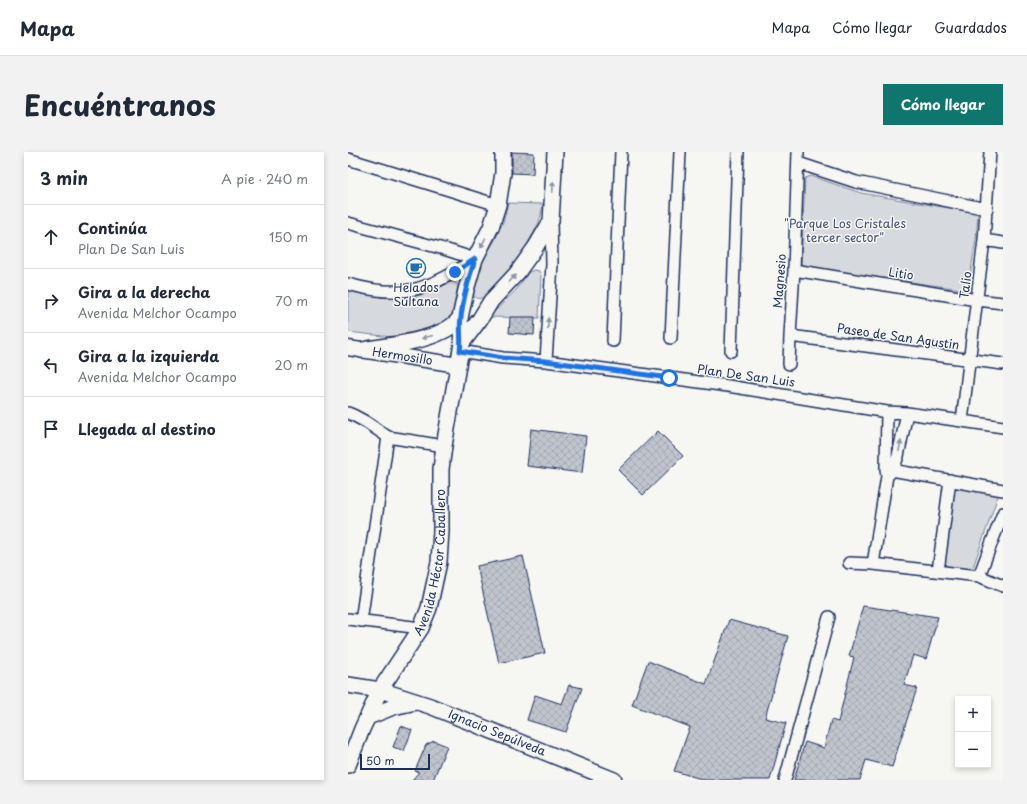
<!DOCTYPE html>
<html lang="es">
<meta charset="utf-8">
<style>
:root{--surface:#fff;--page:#f2f2f3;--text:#1f2937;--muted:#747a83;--line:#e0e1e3;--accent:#0f766e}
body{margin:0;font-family:"Playpen Sans",sans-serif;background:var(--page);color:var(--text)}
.controls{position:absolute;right:12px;bottom:12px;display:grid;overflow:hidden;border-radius:0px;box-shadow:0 2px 6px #0003}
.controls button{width:36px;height:36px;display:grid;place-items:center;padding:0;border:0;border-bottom:1px solid var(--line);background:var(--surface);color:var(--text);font:20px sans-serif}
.scale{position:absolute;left:12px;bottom:10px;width:70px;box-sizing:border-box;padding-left:4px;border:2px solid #1b2f5e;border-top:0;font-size:11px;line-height:14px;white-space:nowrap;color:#1b2f5e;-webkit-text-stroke:3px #f6f6f2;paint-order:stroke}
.stop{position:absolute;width:12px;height:12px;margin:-9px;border:3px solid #1a73e8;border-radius:50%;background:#fff}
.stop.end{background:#1a73e8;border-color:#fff;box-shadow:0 1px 4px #0008}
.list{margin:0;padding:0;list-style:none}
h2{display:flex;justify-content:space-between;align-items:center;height:52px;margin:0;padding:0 16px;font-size:17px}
h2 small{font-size:13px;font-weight:400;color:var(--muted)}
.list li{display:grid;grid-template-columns:26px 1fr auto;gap:12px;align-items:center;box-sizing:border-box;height:64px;padding:0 16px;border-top:1px solid var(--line)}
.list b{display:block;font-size:15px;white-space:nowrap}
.list p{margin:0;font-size:13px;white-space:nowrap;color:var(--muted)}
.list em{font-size:13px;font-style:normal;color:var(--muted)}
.icon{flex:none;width:22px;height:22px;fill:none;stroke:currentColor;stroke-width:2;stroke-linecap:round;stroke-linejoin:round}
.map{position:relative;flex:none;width:655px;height:628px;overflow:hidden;border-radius:0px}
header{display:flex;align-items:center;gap:24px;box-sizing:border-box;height:56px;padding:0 20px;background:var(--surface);border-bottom:1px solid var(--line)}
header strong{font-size:19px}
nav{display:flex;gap:22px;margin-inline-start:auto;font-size:14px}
.intro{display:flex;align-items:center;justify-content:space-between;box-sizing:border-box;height:96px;padding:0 24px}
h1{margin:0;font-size:28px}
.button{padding:10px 18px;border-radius:0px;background:var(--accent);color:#fff;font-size:14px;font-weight:700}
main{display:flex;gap:24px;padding:0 24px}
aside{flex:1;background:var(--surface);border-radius:0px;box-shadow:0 2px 6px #0003}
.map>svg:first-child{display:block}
.green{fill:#d6d9dd;stroke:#78849e}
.building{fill:url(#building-cross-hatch);stroke:#1b2f5e}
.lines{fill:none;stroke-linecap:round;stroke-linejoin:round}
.minor-casing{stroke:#1b2f5e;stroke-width:14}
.tertiary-casing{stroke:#1b2f5e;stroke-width:17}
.secondary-casing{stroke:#1b2f5e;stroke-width:18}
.minor{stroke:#f6f6f2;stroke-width:11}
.tertiary{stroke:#f6f6f2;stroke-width:14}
.secondary{stroke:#f6f6f2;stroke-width:15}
.oneway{fill:#8892a8}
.route{stroke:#1a73e8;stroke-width:5}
.labels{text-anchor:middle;stroke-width:3;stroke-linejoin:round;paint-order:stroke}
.park-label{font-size:12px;fill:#405177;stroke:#f6f6f2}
.street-label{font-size:12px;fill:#1b2f5e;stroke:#f6f6f2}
.poi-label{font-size:12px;fill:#1b2f5e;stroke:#f6f6f2}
</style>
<header>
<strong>Mapa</strong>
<nav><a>Mapa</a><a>Cómo llegar</a><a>Guardados</a></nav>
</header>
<div class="intro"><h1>Encuéntranos</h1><a class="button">Cómo llegar</a></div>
<main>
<aside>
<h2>3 min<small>A pie · 240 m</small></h2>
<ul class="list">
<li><svg class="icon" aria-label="ahead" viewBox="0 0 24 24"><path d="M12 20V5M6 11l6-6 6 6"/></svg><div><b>Continúa</b><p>Plan De San Luis</p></div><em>150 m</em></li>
<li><svg class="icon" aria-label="right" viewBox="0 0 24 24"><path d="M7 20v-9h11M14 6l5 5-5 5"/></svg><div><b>Gira a la derecha</b><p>Avenida Melchor Ocampo</p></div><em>70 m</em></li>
<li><svg class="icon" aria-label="left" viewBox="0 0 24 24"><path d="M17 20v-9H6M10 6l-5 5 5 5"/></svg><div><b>Gira a la izquierda</b><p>Avenida Melchor Ocampo</p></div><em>20 m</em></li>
<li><svg class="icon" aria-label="arrive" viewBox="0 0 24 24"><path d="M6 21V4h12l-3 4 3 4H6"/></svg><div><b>Llegada al destino</b></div></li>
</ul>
</aside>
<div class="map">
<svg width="655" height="628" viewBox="0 0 655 628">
<defs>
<pattern id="building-cross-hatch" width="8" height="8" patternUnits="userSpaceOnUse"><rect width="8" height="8" fill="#c0c4cd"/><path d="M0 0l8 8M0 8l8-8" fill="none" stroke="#a4a9b2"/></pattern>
</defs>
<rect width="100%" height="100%" fill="#f6f6f2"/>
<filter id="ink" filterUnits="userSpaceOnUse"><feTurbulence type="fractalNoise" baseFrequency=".025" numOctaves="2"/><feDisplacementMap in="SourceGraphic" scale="8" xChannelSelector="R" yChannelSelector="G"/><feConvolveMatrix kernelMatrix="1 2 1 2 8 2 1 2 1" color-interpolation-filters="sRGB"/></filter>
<g filter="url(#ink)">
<!-- green -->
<path class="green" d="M463,24L513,41L630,61L628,87L620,138L453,115L457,26Z
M160,51L195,52C194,58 193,64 191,70C180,94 165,116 146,136C141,141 134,150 126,145L125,140L131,114L147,88L155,70Z
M186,118L191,119L193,123L191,166L141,165L168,138L181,120Z
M102,130H106L110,133L105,164L101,169L73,178L44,185L0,180V138C25,144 51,150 76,142C85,139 93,134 102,130Z
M607,335L651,341L624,418L596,415Z"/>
<!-- building -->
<path class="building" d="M164,0L186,1L185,22L164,21Z
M162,165H187L186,183L161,181Z
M183,277L238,284L234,321L179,314Z
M310,279L335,304L295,343L270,318Z
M175,404L197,501L151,511L129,414Z
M515,454L590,465L578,507L565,503L556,533L569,536L544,615L518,608L512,628H446L457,590L476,596L483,568L490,570L506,505L501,504Z
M381,468L440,484L417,566L438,571L422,628H357L326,619L342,575L284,553L300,509L358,532Z
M221,533L234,536L218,580L179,568L187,543L214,552Z
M53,574L64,578L56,599L45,595Z
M86,589L99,594L85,628H64L71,620L67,619L78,593Z"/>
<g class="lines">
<!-- minor casing -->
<g class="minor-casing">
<path id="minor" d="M0,7L150,53
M450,11L508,30L639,57
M0,71L96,97L127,107
M636,88L655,91
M446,118L629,148L655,151
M0,132C56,148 80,138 127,107
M442,184L655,212
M323,186L332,0
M265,189L273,0
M112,199L155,206L198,209L380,234L539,260L559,261L655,275
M383,199L390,0
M198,209L204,112L203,69
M441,212L442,184L446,118L450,0
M0,261L5,263L18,270L40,285L96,294
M614,269L636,88L642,0
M538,317L655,338
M541,322L545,318L550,304L559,261
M501,411L525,412L631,424L655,434
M525,412L539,324L538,317L539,260
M590,419L602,328
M631,424L655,361
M0,467L73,476
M13,469L40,285
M437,628L481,465"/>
</g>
<!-- tertiary casing -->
<g class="tertiary-casing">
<g id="tertiary">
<path id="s1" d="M0,196L110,213"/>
</g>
</g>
<!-- secondary casing -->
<g class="secondary-casing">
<g id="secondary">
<path d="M114,191L132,167L143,149L169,121L187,96L203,69L207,0"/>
<path d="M14,198C41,193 95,189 112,166"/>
<path id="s2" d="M0,533L32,538L82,554L266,628"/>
<path d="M20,565L45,555L68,550"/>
<path id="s3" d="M0,613L14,577L32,538L73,476L81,456L91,410L93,379V317L96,294L114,191L112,166L118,138L127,107L143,75L150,53L155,21V0"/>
</g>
</g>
<!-- minor -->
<use href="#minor" class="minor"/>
<!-- tertiary -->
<use href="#tertiary" class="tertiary"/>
<!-- secondary -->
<use href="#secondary" class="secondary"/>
</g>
<!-- one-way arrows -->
<defs><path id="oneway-solid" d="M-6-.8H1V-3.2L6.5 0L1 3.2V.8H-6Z"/></defs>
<g class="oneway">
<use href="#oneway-solid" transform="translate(205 35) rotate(-86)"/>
<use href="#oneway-solid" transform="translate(135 91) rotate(116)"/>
<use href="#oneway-solid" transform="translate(164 127) rotate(-48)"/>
<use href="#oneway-solid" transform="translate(200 171) rotate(-87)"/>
<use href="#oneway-solid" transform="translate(79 185) rotate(165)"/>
<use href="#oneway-solid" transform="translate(552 294) rotate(-78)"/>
</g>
</g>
<g class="lines" filter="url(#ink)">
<!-- route -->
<path class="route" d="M107,120L127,107C121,126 115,145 113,165C111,176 114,187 112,199L155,206L198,209L321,226"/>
</g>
<!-- icons -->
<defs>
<g id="cafe-ring" transform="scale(1)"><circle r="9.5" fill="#f6f6f2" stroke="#1f6fb2" stroke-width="1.5"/><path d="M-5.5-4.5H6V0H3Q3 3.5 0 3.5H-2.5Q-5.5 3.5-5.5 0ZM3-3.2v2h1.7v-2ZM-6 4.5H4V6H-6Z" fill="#1f6fb2"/></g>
</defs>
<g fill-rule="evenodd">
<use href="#cafe-ring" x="68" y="116"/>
</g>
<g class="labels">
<!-- park labels -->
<g class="park-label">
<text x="497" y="76">"Parque Los Cristales<tspan x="497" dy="14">tercer sector"</tspan></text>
</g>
<!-- street labels -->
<g class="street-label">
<text transform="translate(553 122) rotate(9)" y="4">Litio</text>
<text transform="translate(432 129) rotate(-86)" y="4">Magnesio</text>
<text transform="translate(618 133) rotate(-83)" y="4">Talio</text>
<text transform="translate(550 185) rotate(8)" y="4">Paseo de San Agustin</text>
<text dy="4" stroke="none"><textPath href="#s1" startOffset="55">Hermosillo</textPath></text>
<text transform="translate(398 224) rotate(8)" y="4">Plan De San Luis</text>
<text dy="4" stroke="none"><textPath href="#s3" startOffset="223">Avenida Héctor Caballero</textPath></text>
<text dy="4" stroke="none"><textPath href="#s2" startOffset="157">Ignacio Sepúlveda</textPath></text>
</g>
<!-- poi labels -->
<g class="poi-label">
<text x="68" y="140">Helados<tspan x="68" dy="14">Sultana</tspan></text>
</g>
</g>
</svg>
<div class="controls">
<button>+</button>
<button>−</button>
</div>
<div class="scale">50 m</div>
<div class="stop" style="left:321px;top:226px"></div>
<div class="stop end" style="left:107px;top:120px"></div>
</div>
</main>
